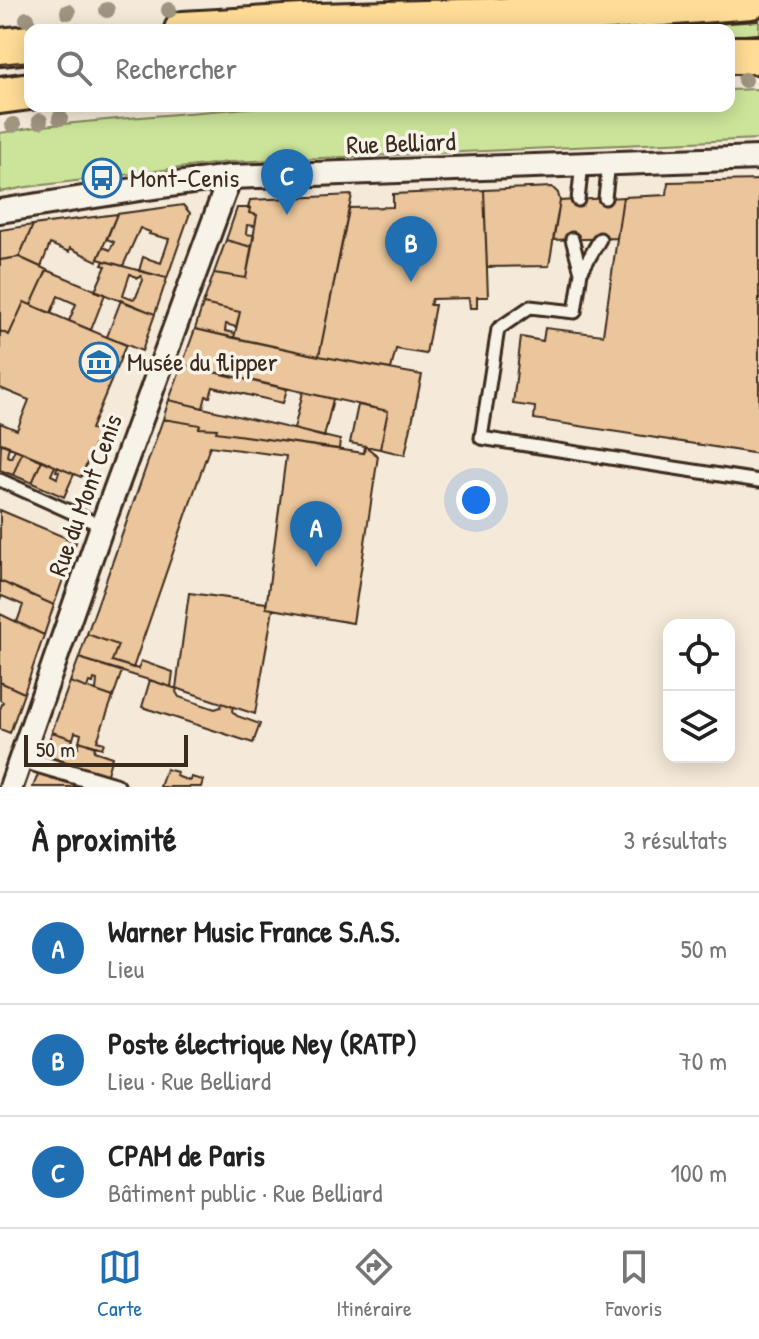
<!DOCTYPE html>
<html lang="fr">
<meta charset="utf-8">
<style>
:root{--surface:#fff;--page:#f6f6f6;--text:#222;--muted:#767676;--line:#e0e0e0;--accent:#1f6fb2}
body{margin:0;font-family:"Patrick Hand",sans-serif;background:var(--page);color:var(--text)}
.controls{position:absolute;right:24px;bottom:24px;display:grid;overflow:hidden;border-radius:16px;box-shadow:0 4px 20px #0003}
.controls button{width:72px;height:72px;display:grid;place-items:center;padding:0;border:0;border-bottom:2px solid var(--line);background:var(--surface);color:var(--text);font:40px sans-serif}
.scale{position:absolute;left:24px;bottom:20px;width:164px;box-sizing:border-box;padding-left:8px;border:4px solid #3b2a1e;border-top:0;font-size:22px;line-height:28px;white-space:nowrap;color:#3b2a1e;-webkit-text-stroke:6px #f7f3e8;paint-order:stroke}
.you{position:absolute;left:476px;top:500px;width:28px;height:28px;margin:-20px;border:6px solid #fff;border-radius:50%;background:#1a73e8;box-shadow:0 0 0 12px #1a73e833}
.badge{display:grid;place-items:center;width:52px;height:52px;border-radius:50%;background:var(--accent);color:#fff;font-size:26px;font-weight:700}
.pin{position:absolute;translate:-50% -66px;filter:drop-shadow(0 2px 4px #0008)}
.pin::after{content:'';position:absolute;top:42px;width:28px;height:24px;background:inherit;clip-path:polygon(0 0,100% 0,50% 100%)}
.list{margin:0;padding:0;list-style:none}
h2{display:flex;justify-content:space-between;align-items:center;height:104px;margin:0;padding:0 32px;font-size:34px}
h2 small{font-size:26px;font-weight:400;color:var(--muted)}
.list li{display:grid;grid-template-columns:52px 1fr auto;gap:24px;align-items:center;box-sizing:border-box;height:112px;padding:0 32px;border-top:2px solid var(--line)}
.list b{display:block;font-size:30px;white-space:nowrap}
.list p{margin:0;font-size:26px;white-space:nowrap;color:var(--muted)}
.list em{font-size:26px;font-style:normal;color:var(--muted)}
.icon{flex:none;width:44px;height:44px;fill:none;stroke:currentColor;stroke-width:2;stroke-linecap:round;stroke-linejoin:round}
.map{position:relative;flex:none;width:759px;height:787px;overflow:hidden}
.search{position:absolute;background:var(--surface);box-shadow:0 4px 20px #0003;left:24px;right:24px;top:24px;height:88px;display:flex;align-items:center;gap:20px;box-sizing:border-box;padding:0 28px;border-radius:16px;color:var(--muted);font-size:30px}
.sheet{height:440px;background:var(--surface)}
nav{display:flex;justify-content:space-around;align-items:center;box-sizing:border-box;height:112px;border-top:2px solid var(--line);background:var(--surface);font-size:22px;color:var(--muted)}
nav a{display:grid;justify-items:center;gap:4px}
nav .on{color:var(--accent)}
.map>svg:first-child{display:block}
.green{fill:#cce49a;stroke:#84875c;stroke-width:2}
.building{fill:#ebc59b;stroke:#3b2a1e;stroke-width:2;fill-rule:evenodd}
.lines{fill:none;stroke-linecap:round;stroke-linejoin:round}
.service-casing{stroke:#3b2a1e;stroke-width:17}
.pedestrian-casing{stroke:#3b2a1e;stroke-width:22}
.minor-casing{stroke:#3b2a1e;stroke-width:28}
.primary-casing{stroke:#3b2a1e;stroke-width:42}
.service{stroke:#f7f3e8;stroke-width:11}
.pedestrian{stroke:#f7f3e8;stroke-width:16}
.minor{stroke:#f7f3e8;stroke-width:22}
.primary{stroke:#ffdd96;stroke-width:36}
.tram{stroke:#3b2a1e;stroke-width:2}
.tree{fill:#9f9580}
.labels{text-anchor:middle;stroke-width:7;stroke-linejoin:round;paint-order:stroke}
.street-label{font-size:26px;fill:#3b2a1e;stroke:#f7f3e8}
.poi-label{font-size:26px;fill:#3b2a1e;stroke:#f7f3e8;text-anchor:start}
</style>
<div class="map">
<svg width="759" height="787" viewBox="0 0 759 787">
<rect width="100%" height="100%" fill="#f5ead9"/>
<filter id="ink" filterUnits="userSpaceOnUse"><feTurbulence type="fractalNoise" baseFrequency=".0125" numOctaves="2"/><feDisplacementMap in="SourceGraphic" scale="16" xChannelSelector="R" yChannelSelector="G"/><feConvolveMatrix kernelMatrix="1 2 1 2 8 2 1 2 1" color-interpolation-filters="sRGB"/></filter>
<g filter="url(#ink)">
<!-- green -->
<path class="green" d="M759,12V45L729,46V30H436Z
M759,89V139L228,162L27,187L0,192V133L42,126L117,119L272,106H729V90Z"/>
<!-- building -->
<path class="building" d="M759,180V454L534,419L535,407L513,404L521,337L543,341L545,328L603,335L623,197L667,195L668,182Z
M552,187L558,193L560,201L549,266L487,267L484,190Z
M484,190L488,297H477V308H470L469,298L432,299L430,305H435L426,354L396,349L391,369L319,356L349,208L393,207V194Z
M352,195L319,356L234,338L240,312L203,304L214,273L246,278L257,215L249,213L250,208H248L250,200Z
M623,197L617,238L553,240L560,201Z
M183,205L190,213L167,278L139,271L143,257L161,263L169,239L149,234L150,232L140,228L123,266L98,259L103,247L110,250L114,242L107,239L117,214Z
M237,208H250L249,213L257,215L255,226L247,225L246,234L254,235L252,247L226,240Z
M117,214L97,261L70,248L69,252L50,244L41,267L19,257L33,225Z
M33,225L19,257L0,260V230Z
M226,240L252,247L246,278L214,273Z
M19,257L47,270L31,305L24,302L9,335L0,331V260Z
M104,261L167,278L155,314L95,291L106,266L102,265ZM130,274L138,278L141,276L143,280L136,297L133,299L123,295Z
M47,270L105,294L91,330L69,321L76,304L58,296L51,313L31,305Z
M121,300L155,314L142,351L107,337Z
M24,302L126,345L91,429L100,432L81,477L0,443V423L17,430L29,400L0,388V331L9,335Z
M203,304L240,312L236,327L226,324L225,331L235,333L234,338L195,329Z
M195,329L319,356L422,375L405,455L380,449L388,411L182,365Z
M182,365L287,389L283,403L213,387L210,397L206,396L203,408L169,400Z
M303,392L333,399L324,437L294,429Z
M169,400L340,440L339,449L216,432L217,429L199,428L200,425L163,419Z
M358,405L388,411L380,449L350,443Z
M163,419L200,425L199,428L217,429L216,432L364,453L365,446L378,456L353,623L266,608L286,456L210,446L133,668L112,661L118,645L87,634Z
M1,443L9,446L7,456L11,458L15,449L22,452L13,475L0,470Z
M22,452L42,460L32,483L13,475Z
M42,460L55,466L51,475L57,478L59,472L56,471L57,467L74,474L64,497L32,483Z
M0,510L76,542L54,605L0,581Z
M0,581L54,605L44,635L17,622L23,605L2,596L0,599Z
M189,593L266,603V608L273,609L255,714L176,688Z
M0,614L44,635L24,693L0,682Z
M87,634L118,645L112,661L138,669L141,661L173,672L171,687L79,658Z
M79,658L122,671L113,697L96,691L97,680L94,679L93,683L89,682L87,688L70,682Z
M150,680L177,689L176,692L179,697L215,709L221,707L222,703L233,707L232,711L237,716L260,724L253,743L142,707Z
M0,682L24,693L10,733L0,729V709L3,702L0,700Z
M70,682L113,697L97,741L104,743L102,748L79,741L81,734L75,732L73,739L52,732Z
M52,732L73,739L70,748L75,749L76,746L78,747L80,741L95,747L94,751L112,757L106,777L43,758Z
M166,769L177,772L176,776L190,781L191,777L203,780L201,787H160Z
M39,772L89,787H33Z"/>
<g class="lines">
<!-- service casing -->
<g class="service-casing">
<path id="service" d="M605,198L609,163
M578,200L582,164
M572,239L581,272
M600,239L581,272L575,312L530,307L498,329L481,438L759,481
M0,480L102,526"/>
</g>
<!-- pedestrian casing -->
<g class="pedestrian-casing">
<path id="pedestrian" d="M22,759L116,787"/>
</g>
<!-- minor casing -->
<g class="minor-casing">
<path id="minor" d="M0,211L146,188L230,177L759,158
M11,787L102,526L230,177"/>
</g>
<!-- primary casing -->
<g class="primary-casing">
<path id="primary" d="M183,30L320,22L561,15L751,0
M0,47L30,44
M729,55H759
M0,95L30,91"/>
</g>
<!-- service -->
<use href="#service" class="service"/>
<!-- pedestrian -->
<use href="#pedestrian" class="pedestrian"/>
<!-- minor -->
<use href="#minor" class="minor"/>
<!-- primary -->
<use href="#primary" class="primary"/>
<!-- tram -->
<path class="tram" d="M617,30L759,21
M729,36L759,34
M0,64L30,61
M0,77L30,73"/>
</g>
<!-- trees -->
<g class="tree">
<circle cx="107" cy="10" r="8"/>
<circle cx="169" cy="10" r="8"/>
<circle cx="68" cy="12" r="8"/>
<circle cx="27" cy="19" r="8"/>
<circle cx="745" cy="80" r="8"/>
<circle cx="60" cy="118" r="8"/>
<circle cx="40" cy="121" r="8"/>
<circle cx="13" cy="125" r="8"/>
</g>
</g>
<!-- icons -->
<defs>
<g id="bus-ring" transform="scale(2)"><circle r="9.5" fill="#f7f3e8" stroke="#1f6fb2" stroke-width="1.5"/><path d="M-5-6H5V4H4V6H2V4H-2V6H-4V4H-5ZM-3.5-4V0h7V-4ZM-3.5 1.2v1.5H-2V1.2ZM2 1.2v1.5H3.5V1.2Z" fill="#1f6fb2"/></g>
<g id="museum-ring" transform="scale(2)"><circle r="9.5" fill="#f7f3e8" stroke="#1f6fb2" stroke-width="1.5"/><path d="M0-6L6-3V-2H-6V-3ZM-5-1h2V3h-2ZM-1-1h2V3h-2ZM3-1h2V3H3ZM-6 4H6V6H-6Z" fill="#1f6fb2"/></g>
</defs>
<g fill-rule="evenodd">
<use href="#bus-ring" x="102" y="178"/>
<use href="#museum-ring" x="99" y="362"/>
</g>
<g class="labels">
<!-- street labels -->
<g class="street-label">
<text transform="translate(401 143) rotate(-2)" y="9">Rue Belliard</text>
<text transform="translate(85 495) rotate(-70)" y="9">Rue du Mont Cenis</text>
</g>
<!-- poi labels -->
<g class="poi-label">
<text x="130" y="187">Mont-Cenis</text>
<text x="127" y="371">Musée du flipper</text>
</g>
</g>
</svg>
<div class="controls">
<button><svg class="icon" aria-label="locate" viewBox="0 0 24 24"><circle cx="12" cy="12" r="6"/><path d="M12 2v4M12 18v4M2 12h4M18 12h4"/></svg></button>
<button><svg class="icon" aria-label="layers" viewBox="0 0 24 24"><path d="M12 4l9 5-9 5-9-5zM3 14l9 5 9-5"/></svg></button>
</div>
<div class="scale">50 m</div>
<div class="you"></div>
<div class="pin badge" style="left:316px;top:567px">A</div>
<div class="pin badge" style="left:411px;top:282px">B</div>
<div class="pin badge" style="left:287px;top:215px">C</div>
<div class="search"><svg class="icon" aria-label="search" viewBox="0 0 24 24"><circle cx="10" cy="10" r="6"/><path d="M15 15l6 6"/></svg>Rechercher</div>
</div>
<section class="sheet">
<h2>À proximité<small>3 résultats</small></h2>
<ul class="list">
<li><span class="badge">A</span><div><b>Warner Music France S.A.S.</b><p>Lieu</p></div><em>50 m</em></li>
<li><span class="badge">B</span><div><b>Poste électrique Ney (RATP)</b><p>Lieu · Rue Belliard</p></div><em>70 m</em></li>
<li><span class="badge">C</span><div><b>CPAM de Paris</b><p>Bâtiment public · Rue Belliard</p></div><em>100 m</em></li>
</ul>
</section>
<nav>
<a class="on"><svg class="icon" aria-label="map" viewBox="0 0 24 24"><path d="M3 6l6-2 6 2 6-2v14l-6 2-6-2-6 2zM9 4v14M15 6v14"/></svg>Carte</a>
<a><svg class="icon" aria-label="directions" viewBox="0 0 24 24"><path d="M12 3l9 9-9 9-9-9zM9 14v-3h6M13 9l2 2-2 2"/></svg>Itinéraire</a>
<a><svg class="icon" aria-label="saved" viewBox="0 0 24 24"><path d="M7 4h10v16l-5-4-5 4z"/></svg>Favoris</a>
</nav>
